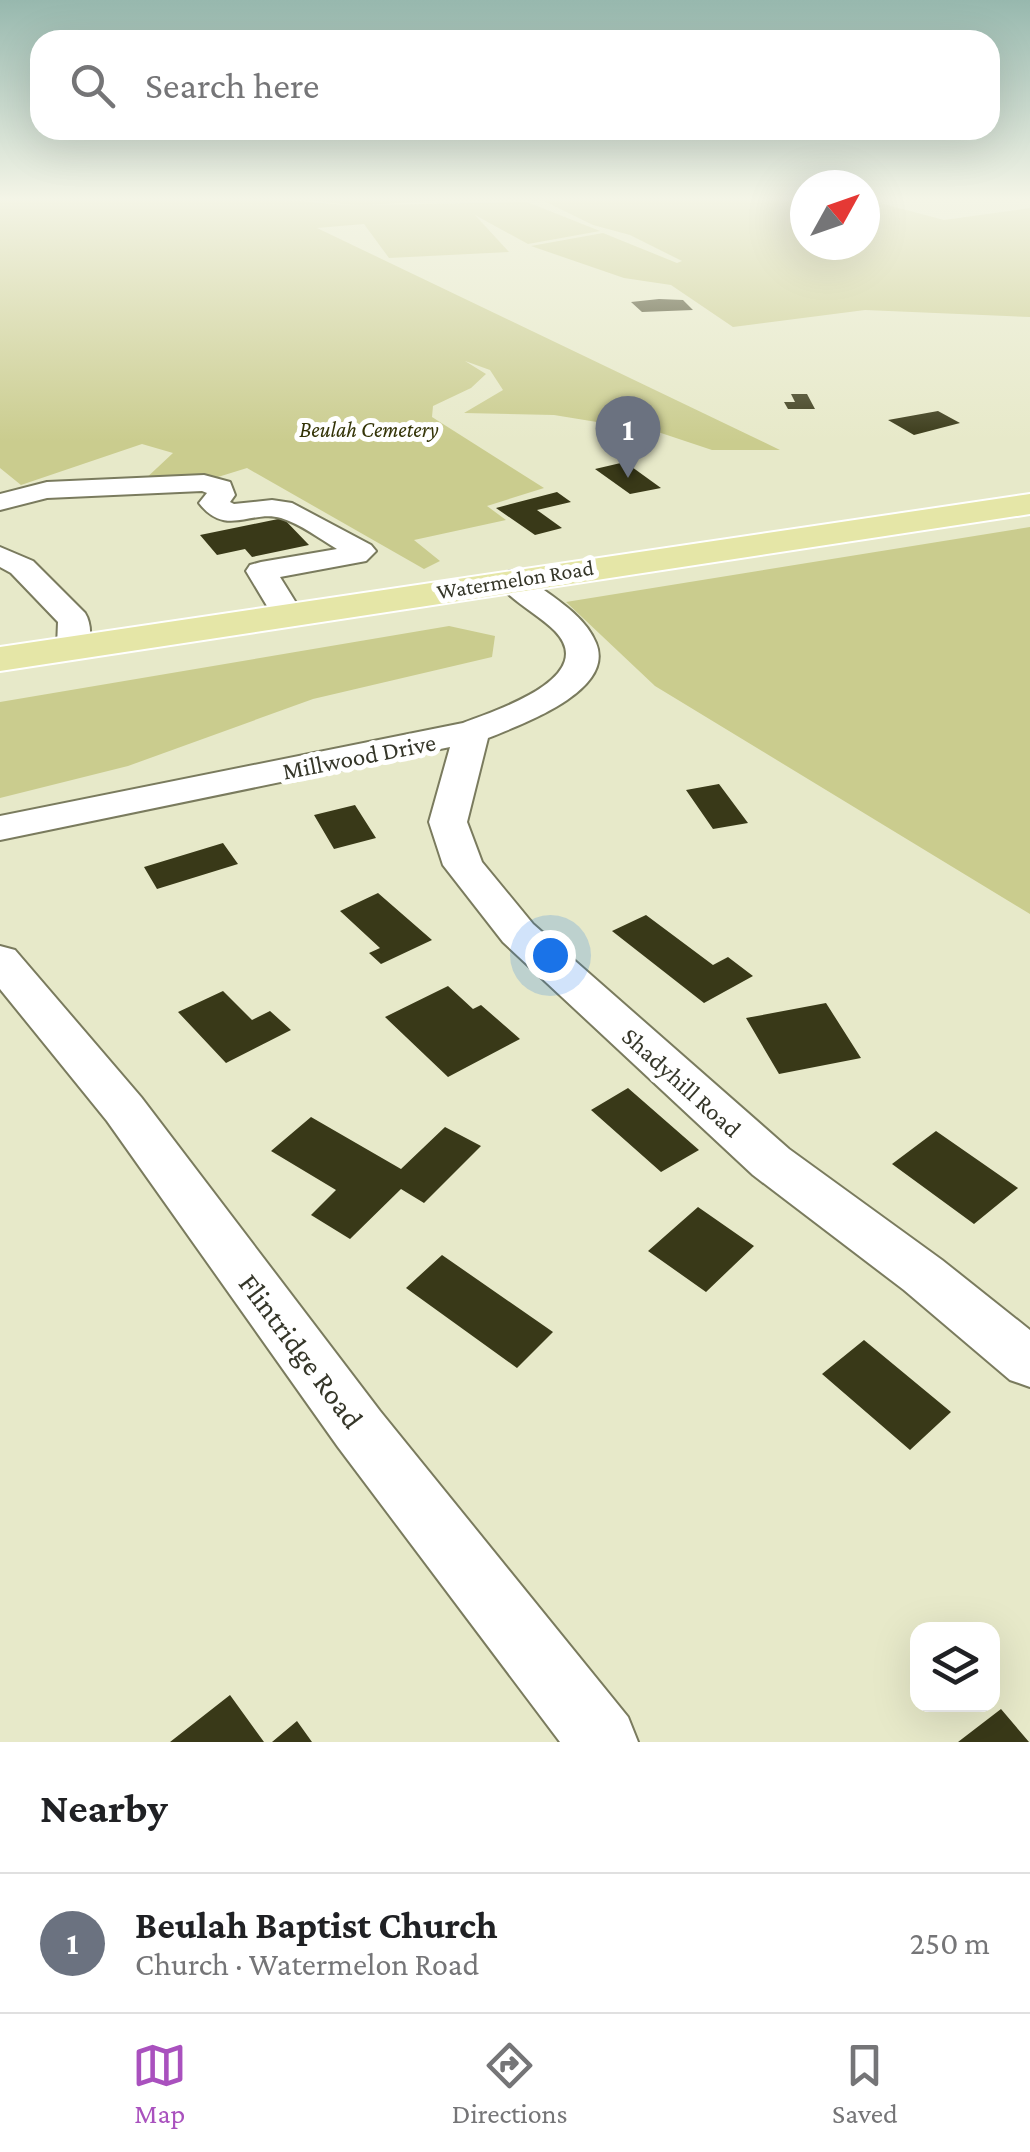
<!DOCTYPE html>
<meta charset="utf-8">
<style>
:root{--surface:#fff;--page:#f2f2f2;--text:#202124;--muted:#757577;--line:#e0e0e0;--accent:#a951be}
body{margin:0;font-family:"Crimson Pro",serif;background:var(--page);color:var(--text)}
.controls{position:absolute;right:30px;bottom:30px;display:grid;overflow:hidden;border-radius:20px;box-shadow:0 10px 40px #0002}
.controls button{width:90px;height:90px;display:grid;place-items:center;padding:0;border:0;border-bottom:2px solid var(--line);background:var(--surface);color:var(--text);font:50px sans-serif}
.compass{position:absolute;left:790px;top:170px;width:90px;height:90px;border-radius:50%;background:var(--surface);box-shadow:0 10px 40px #0002;rotate:50deg}
.you{position:absolute;left:550px;top:955px;width:35px;height:35px;margin:-25px;border:8px solid #fff;border-radius:50%;background:#1a73e8;box-shadow:0 0 0 15px #1a73e833}
.badge{display:grid;place-items:center;width:65px;height:65px;border-radius:50%;background:var(--accent);color:#fff;font-size:32px;font-weight:700}
.pin{position:absolute;translate:-50% -82px;filter:drop-shadow(0 2px 5px #0008)}
.pin::after{content:'';position:absolute;top:52px;width:35px;height:30px;background:inherit;clip-path:polygon(0 0,100% 0,50% 100%)}
.list{margin:0;padding:0;list-style:none}
h2{display:flex;justify-content:space-between;align-items:center;height:130px;margin:0;padding:0 40px;font-size:42px}
h2 small{font-size:32px;font-weight:400;color:var(--muted)}
.list li{display:grid;grid-template-columns:65px 1fr auto;gap:30px;align-items:center;box-sizing:border-box;height:140px;padding:0 40px;border-top:2px solid var(--line)}
.list b{display:block;font-size:38px;white-space:nowrap}
.list p{margin:0;font-size:32px;white-space:nowrap;color:var(--muted)}
.list em{font-size:32px;font-style:normal;color:var(--muted)}
.icon{flex:none;width:55px;height:55px;fill:none;stroke:currentColor;stroke-width:2;stroke-linecap:round;stroke-linejoin:round}
.map{position:relative;flex:none;width:1030px;height:1742px;overflow:hidden}
.search{position:absolute;background:var(--surface);box-shadow:0 10px 40px #0002;left:30px;right:30px;top:30px;height:110px;display:flex;align-items:center;gap:25px;box-sizing:border-box;padding:0 35px;border-radius:30px;color:var(--muted);font-size:38px}
.sheet{height:270px;background:var(--surface)}
nav{display:flex;justify-content:space-around;align-items:center;box-sizing:border-box;height:140px;border-top:2px solid var(--line);background:var(--surface);font-size:28px;color:var(--muted)}
nav a{display:grid;justify-items:center;gap:5px}
nav .on{color:var(--accent)}
.map>svg:first-child{display:block}
.green{fill:#cacc8e}
.building{fill:#393918}
.lines{fill:none;stroke-linecap:round;stroke-linejoin:round}
.minor-casing{stroke:#7a7b5e;stroke-width:4}
.major-casing{stroke:#fff;stroke-width:4}
.minor{fill:#fff;fill-rule:evenodd}
.major{fill:#e5e6a7;fill-rule:evenodd}
.labels{text-anchor:middle;stroke-width:10;stroke-linejoin:round;paint-order:stroke}
.far-park-label{font-size:22px;font-style:italic;fill:#343407;stroke:#fff}
.far-street-label{font-size:22px;fill:#353629;stroke:#fff}
.street-label{font-size:25px;fill:#353629;stroke:#fff}
.near-street-label{font-size:30px;fill:#353629;stroke:#fff}
</style>
<div class="map">
<svg width="1030" height="1742" viewBox="0 0 1030 1742">
<rect width="100%" height="100%" fill="#e7e9c9"/>
<!-- green -->
<path class="green" d="M0,199H273L359,206L299,199H456L371,205L527,202L600,231L528,244L475,215L509,252L389,258L364,224L317,228L780,450H712L658,432L554,415L464,413L503,390L490,370L465,361L486,374L471,388L433,406L432,417L544,488L487,506L506,520L414,540L440,561L424,569L247,468L205,481L142,482L173,453L142,444L21,485L0,468Z
M493,199H805V245H865V199L944,220L1030,208V317L865,310L733,327L671,285L624,278L531,246L603,233L677,263L682,261L630,235L593,225L544,201Z
M1030,527V914L655,686L566,602Z
M449,626L495,636L492,657L313,699L128,766L0,798V702Z"/>
<!-- building -->
<path class="building" d="M659,299L683,300L693,310L642,312L631,302Z
M791,394H807L815,409H788L784,402H795Z
M938,411L960,423L914,435L888,420Z
M625,462L661,488L630,494L595,469Z
M557,492L571,502L537,510L562,528L535,535L496,508Z
M283,518L309,545L252,557L245,549L217,555L200,535Z
M719,784L748,823L713,829L686,790Z
M355,805L376,838L334,849L314,815Z
M223,843L238,864L157,889L144,867Z
M378,893L432,940L381,964L369,953L380,948L340,911Z
M646,915L713,965L728,957L753,976L704,1003L612,931Z
M448,986L473,1009L481,1005L520,1039L448,1077L385,1017Z
M223,991L252,1020L270,1011L291,1030L226,1063L178,1012Z
M826,1003L861,1058L779,1074L746,1018Z
M628,1088L699,1150L661,1172L591,1110Z
M311,1117L401,1169L445,1127L481,1146L424,1203L401,1189L350,1239L311,1215L336,1190L271,1151Z
M936,1131L1018,1188L974,1224L892,1164Z
M698,1207L754,1246L706,1292L648,1251Z
M442,1255L553,1332L517,1368L406,1288Z
M864,1340L951,1412L910,1450L822,1374Z
M230,1695L264,1742H170Z
M1001,1709L1029,1742H958Z
M297,1721L312,1742H272Z"/>
<g class="lines">
<!-- minor casing -->
<g class="minor-casing">
<path id="minor" d="M204,475L230,482L235,495L230,502L234,504L272,500L292,503L371,545L376,551L366,561L280,577L303,614L298,621H276L246,571L250,565L261,562L337,549C320,539 301,524 281,518C252,509 226,538 199,503L207,493L202,491L47,498L0,510V494L47,482Z
M0,547L33,561L85,613C92,624 92,643 84,654H62L57,647L58,622L11,573L0,567Z
M511,571L522,574C546,593 584,613 596,643C616,691 520,725 488,738L467,822L482,862L533,924L789,1149L942,1260L1030,1330V1387L1010,1380L904,1290L753,1175L503,942L443,865L429,822L450,747L0,840V816L463,723C494,711 600,678 555,631C537,613 510,601 496,580L500,574Z
M0,946L15,950L141,1097L380,1411L628,1717L638,1742H560L338,1447L107,1121L0,989Z"/>
</g>
<!-- major casing -->
<g class="major-casing">
<path id="major" d="M1030,494V514L0,671V647Z"/>
</g>
<!-- minor -->
<use href="#minor" class="minor"/>
<!-- major -->
<use href="#major" class="major"/>
</g>
<!-- sky -->
<linearGradient id="sky" x2="0" y2="1"><stop stop-color="#97b8ae"/><stop offset="0.45" stop-color="#f4f5e7"/><stop offset="1" stop-color="#f4f5e7" stop-opacity="0"/></linearGradient>
<rect width="1030" height="442" fill="url(#sky)"/>
<g class="labels">
<!-- far-park labels -->
<g class="far-park-label">
<text x="369" y="437">Beulah Cemetery</text>
</g>
<!-- far-street labels -->
<g class="far-street-label">
<text transform="translate(515 579) rotate(-9)" y="8">Watermelon Road</text>
</g>
<!-- street labels -->
<g class="street-label">
<text transform="translate(359 756) rotate(-11)" y="9">Millwood Drive</text>
<text transform="translate(682 1082) rotate(42)" y="9">Shadyhill Road</text>
</g>
<!-- near-street labels -->
<g class="near-street-label">
<text transform="translate(301 1351) rotate(53)" y="10">Flintridge Road</text>
</g>
</g>
</svg>
<div class="controls">
<button><svg class="icon" aria-label="layers" viewBox="0 0 24 24"><path d="M12 4l9 5-9 5-9-5zM3 14l9 5 9-5"/></svg></button>
</div>
<svg class="compass" viewBox="-18 -18 36 36"><path d="M0-13l5 13h-10z" fill="#e53935"/><path d="M0 13l5-13h-10z" fill="#757577"/></svg>
<div class="you"></div>
<div class="pin badge" style="left:628px;top:478px;background:#6b7280">1</div>
<div class="search"><svg class="icon" aria-label="search" viewBox="0 0 24 24"><circle cx="10" cy="10" r="6"/><path d="M15 15l6 6"/></svg>Search here</div>
</div>
<section class="sheet">
<h2>Nearby<small></small></h2>
<ul class="list">
<li><span class="badge" style="background:#6b7280">1</span><div><b>Beulah Baptist Church</b><p>Church · Watermelon Road</p></div><em>250 m</em></li>
</ul>
</section>
<nav>
<a class="on"><svg class="icon" aria-label="map" viewBox="0 0 24 24"><path d="M3 6l6-2 6 2 6-2v14l-6 2-6-2-6 2zM9 4v14M15 6v14"/></svg>Map</a>
<a><svg class="icon" aria-label="directions" viewBox="0 0 24 24"><path d="M12 3l9 9-9 9-9-9zM9 14v-3h6M13 9l2 2-2 2"/></svg>Directions</a>
<a><svg class="icon" aria-label="saved" viewBox="0 0 24 24"><path d="M7 4h10v16l-5-4-5 4z"/></svg>Saved</a>
</nav>
